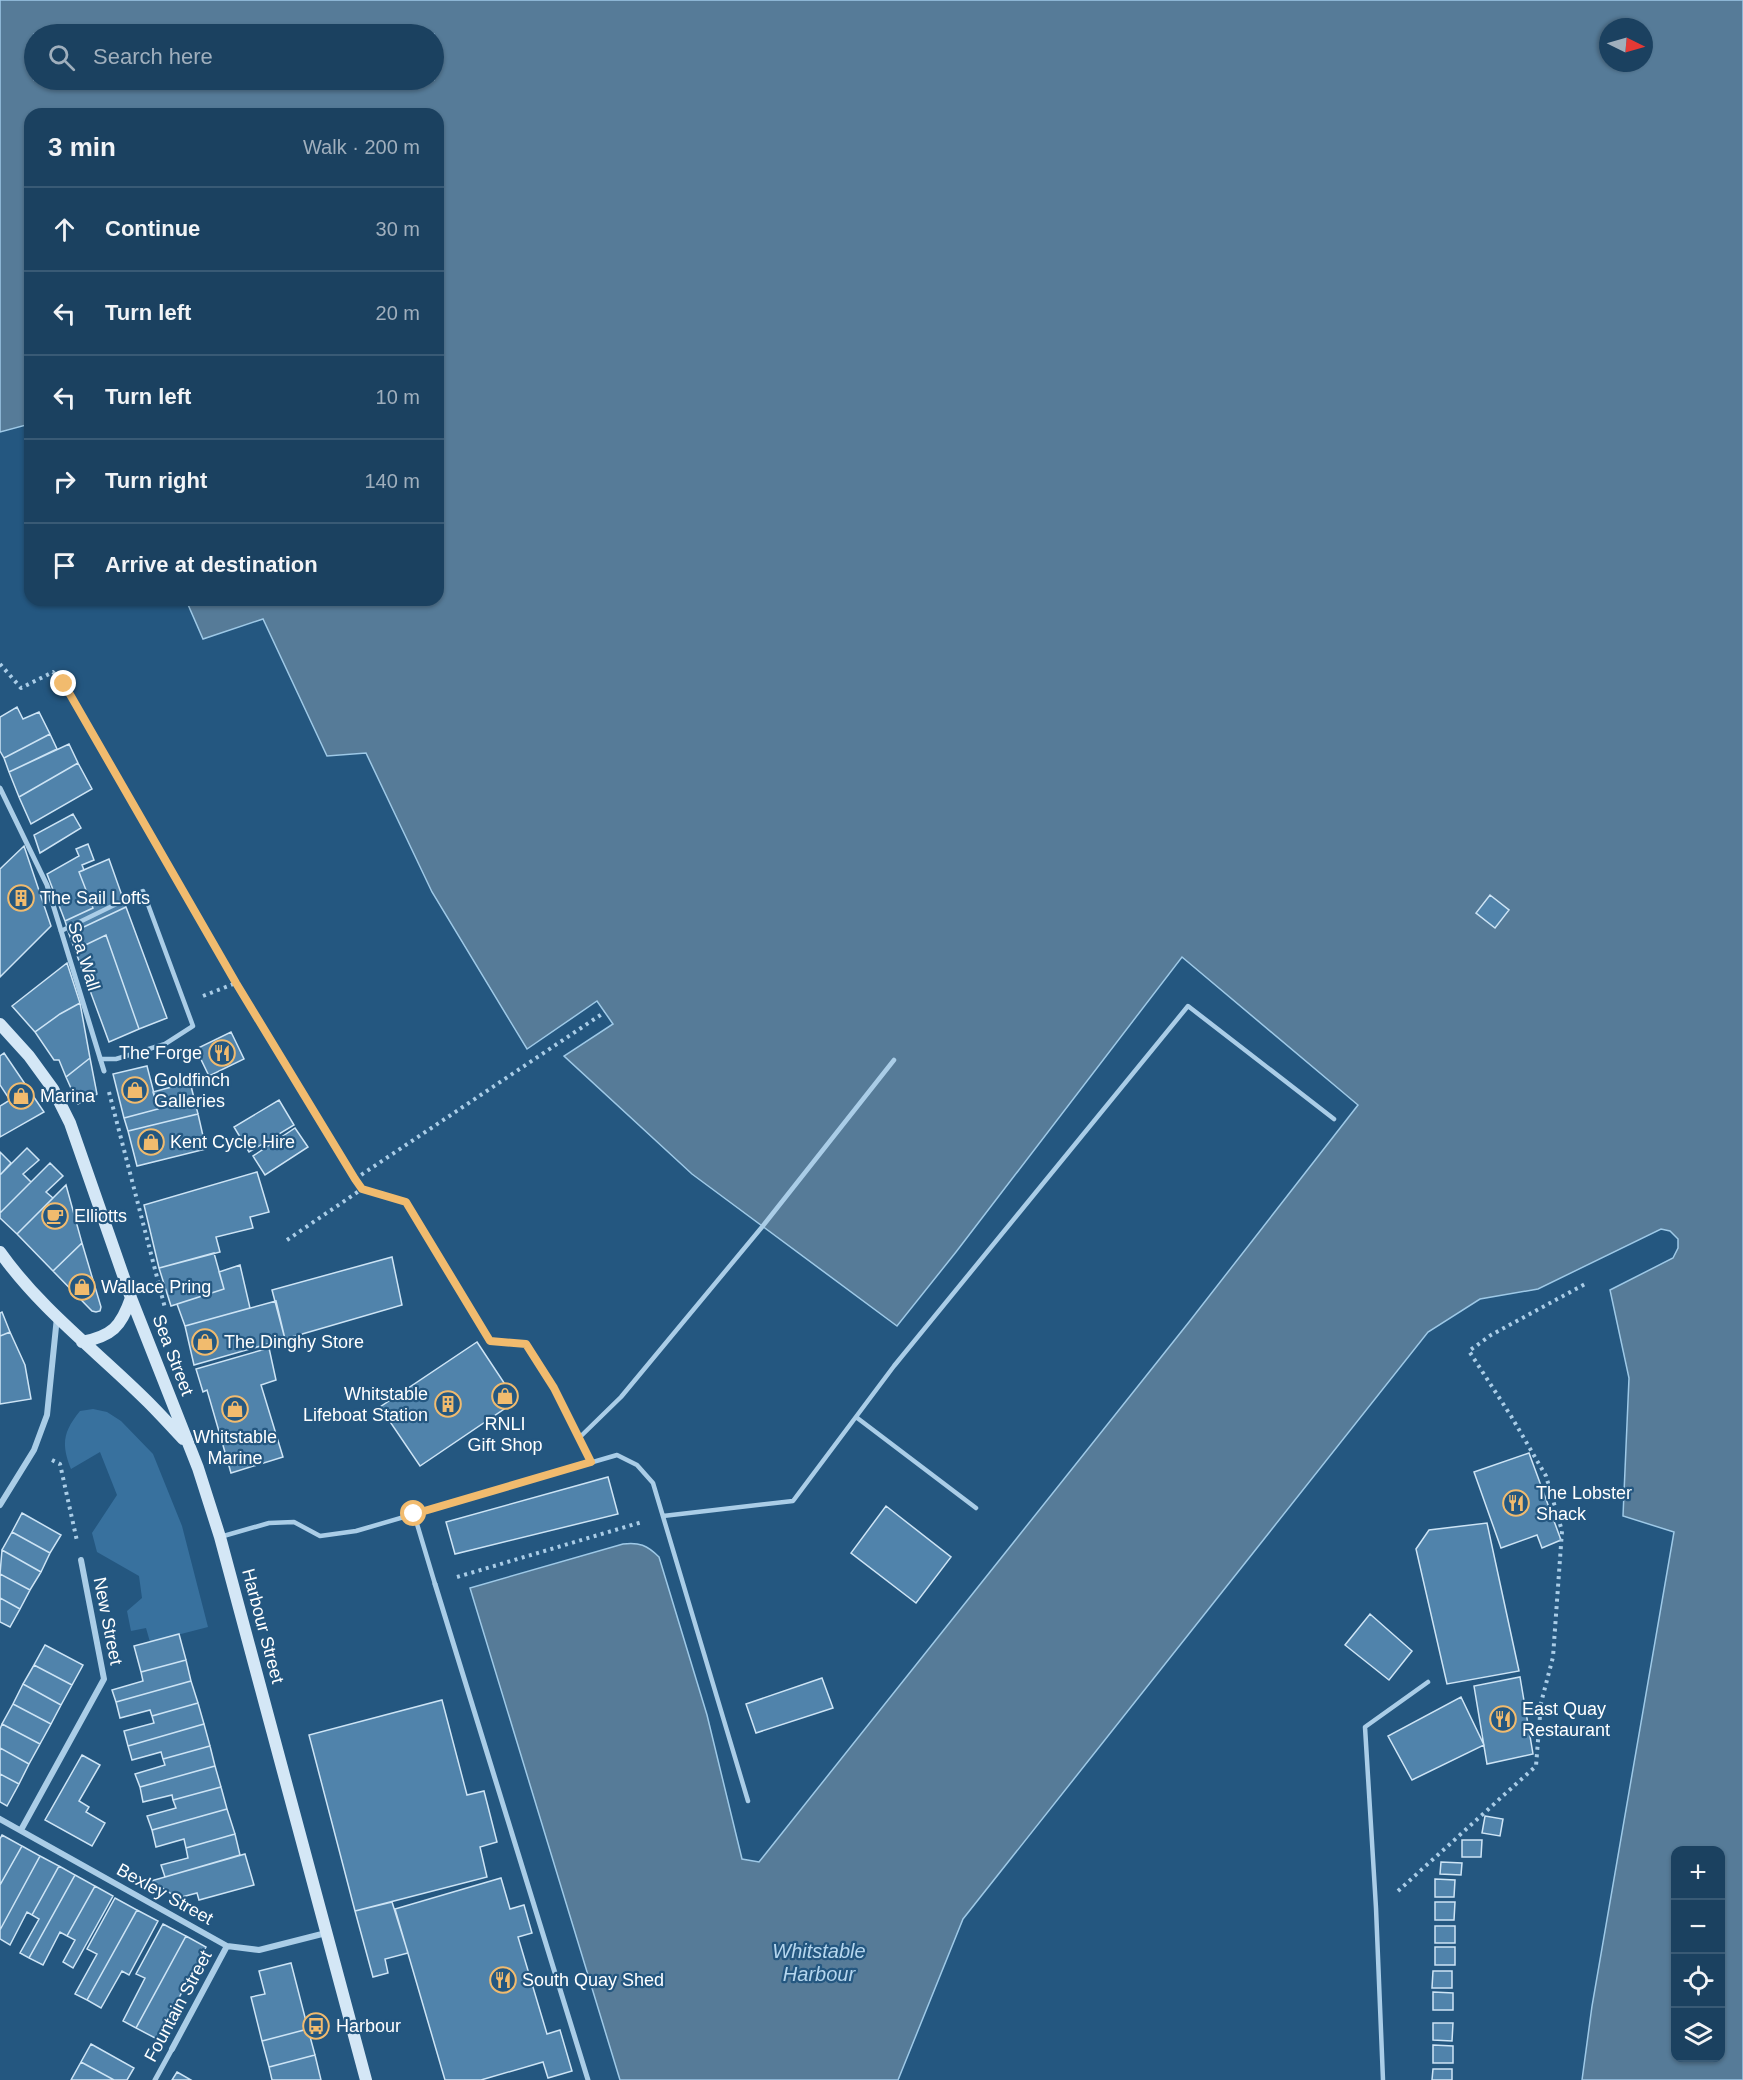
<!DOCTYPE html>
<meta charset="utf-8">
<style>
:root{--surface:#1b4160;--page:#284c69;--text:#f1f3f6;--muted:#a0afbd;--line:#395a75}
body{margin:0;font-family:Helvetica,sans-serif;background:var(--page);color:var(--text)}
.controls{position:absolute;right:18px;bottom:18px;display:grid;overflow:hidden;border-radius:12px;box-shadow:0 2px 4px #0004}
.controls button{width:54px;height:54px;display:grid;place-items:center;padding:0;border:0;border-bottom:2px solid var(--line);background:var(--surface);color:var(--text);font:30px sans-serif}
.compass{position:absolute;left:1599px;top:18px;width:54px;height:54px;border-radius:50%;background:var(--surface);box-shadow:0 2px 4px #0004;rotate:95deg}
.stop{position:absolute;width:18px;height:18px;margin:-14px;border:4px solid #f1bb6e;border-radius:50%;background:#fff}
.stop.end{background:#f1bb6e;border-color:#fff;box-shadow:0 2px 6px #0008}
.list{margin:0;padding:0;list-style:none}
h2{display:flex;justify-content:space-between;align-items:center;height:78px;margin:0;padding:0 24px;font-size:26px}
h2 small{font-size:20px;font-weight:400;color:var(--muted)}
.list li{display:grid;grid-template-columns:39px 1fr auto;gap:18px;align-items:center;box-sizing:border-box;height:84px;padding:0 24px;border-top:2px solid var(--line)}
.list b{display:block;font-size:22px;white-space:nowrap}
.list em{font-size:20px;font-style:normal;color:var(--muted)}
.icon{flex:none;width:33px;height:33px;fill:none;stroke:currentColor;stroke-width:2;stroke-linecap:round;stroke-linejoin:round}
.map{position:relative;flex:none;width:1743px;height:2080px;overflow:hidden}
.search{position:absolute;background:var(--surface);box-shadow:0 2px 4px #0004;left:24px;top:24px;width:420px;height:66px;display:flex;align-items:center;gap:15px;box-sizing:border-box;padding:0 21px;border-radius:33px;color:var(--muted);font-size:22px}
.panel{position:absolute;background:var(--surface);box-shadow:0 2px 4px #0004;left:24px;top:108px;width:420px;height:498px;border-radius:18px}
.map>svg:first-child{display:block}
.green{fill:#38719e}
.water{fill:#567b98;stroke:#9ec9e7;stroke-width:1.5;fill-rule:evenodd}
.building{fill:#5083ab;stroke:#cde4f5;stroke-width:1.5}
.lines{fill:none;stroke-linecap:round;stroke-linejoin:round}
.path{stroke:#aacde7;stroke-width:4;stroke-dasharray:3 4.5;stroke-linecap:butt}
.service{stroke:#aacde7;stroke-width:4.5}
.pedestrian{stroke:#aacde7;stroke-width:5}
.minor{stroke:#aacde7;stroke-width:6}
.secondary{stroke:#d4e7f6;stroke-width:12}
.route{stroke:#f1bb6e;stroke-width:8}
.labels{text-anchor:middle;stroke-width:4.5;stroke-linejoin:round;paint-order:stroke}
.poi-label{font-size:18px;fill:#fff;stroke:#245780;text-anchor:start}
.street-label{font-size:18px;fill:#fff;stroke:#245780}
.water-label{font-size:20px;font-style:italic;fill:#b5d6ee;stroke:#245780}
</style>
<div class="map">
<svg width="1743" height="2080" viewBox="0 0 1743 2080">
<rect width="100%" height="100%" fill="#245780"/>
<!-- green -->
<path class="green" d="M93,1409L107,1412L121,1421L153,1454L182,1526L208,1627L150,1642L146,1628L131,1631L127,1611L142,1598L139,1576L97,1552L92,1533L117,1495L100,1452L71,1469C61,1444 63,1432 80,1411Z"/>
<!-- water -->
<path class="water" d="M0,0H1743V2080H1582L1592,2006L1674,1532L1623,1516L1629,1378L1610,1290L1673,1258L1678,1248V1239L1670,1231L1661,1229L1538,1289L1480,1299L1428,1332L963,1919L898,2080H620L470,1588L623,1544C639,1542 647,1545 659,1557L707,1715L742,1859L759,1862L1189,1322L1358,1105L1182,957L956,1252L897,1326L692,1174L564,1056L613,1024L597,1001L527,1049L432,892L366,753L327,756L263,619L203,639L186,600H438V114H30V424L0,432ZM1608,27H1644V63H1608ZM34,34H434V80H34ZM1676,1850H1720V2058H1676Z"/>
<!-- building -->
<path class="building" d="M17,707L23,719L39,712L50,734L4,758L0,751V717Z
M50,734L57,749L9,772L4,758Z
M69,744L78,763L19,797L9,772Z
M78,763L92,789L31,824L19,797Z
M73,814L81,828L40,853L34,835Z
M88,844L94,860L82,865L84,870L79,872L93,908L65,921L47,874L79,856L76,849Z
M24,846L51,926L0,977V869Z
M109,859L126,907L69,934L65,921L93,908L79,872Z
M1490,895L1509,910L1495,928L1476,913Z
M126,907L167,1018L139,1029L106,935L75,950L69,934Z
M106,935L139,1029L109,1042L75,950Z
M67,963L80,1003L60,1014L35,1032L12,1006Z
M80,1003L90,1058L66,1077L59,1060H54L35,1032L60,1014Z
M231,1032L244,1059L209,1076L196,1049Z
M4,1053L44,1112L0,1137V1106L10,1100L0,1085V1056Z
M90,1058L97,1094L78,1104L66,1077Z
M147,1066L158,1109L124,1118L113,1074Z
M190,1082L198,1114L128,1131L124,1118L158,1109L153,1092Z
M279,1100L294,1125L249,1152L234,1127Z
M198,1114L206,1149L137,1166L128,1131Z
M295,1128L308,1147L265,1175L253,1156Z
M27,1148L39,1160L23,1174L31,1182L0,1213V1175Z
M0,1152L11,1163L0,1175Z
M50,1163L63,1176L46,1192L53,1198L17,1234L0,1218V1213Z
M257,1172L269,1212L250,1217L253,1228L216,1237L220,1252L159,1268L144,1205Z
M66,1185L82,1243L53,1271L17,1234Z
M82,1243L101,1307L100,1311L96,1312L92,1311L53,1271Z
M214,1253L224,1289L171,1306L159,1268Z
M392,1257L402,1305L285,1339L272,1290Z
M240,1265L250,1308L185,1326L177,1304L224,1289L219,1272Z
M276,1301L285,1339L194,1365L185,1326Z
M2,1312L10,1332L0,1336V1313Z
M10,1332L25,1365L31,1399L0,1404V1336Z
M477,1342L516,1401L420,1466L380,1407Z
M269,1348L276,1380L261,1385L283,1457L231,1473L207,1390L203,1392L196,1369Z
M1529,1453L1561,1540L1542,1548L1537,1535L1501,1548L1474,1472Z
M608,1477L618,1514L455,1554L446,1522Z
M886,1506L951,1557L916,1603L851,1553Z
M22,1513L61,1535L50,1553L12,1532Z
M1487,1523L1519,1671L1447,1684L1416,1549L1429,1530Z
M12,1532L50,1553L41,1572L2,1550Z
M2,1550L41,1572L30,1590L0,1574Z
M0,1574L30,1590L20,1609L0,1598Z
M0,1598L20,1609L10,1627L0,1622Z
M1370,1614L1412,1651L1389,1680L1345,1645Z
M179,1634L186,1660L141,1672L134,1646Z
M45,1645L83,1665L72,1685L34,1665Z
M186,1660L191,1681L116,1702L112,1690L143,1681L141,1672Z
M34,1665L72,1685L61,1705L23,1684Z
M1520,1677L1533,1754L1487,1764L1474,1686Z
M822,1678L833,1708L756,1733L746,1704Z
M191,1681L198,1703L152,1716L150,1710L120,1718L116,1702Z
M23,1684L61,1705L51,1724L13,1704Z
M1461,1697L1484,1745L1412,1780L1388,1736Z
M442,1700L467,1795L484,1791L497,1842L480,1847L487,1877L355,1911L309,1735Z
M198,1703L204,1724L128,1746L124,1731L154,1723L152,1716Z
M13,1704L51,1724L40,1744L2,1724Z
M2,1724L40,1744L29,1764L0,1748V1729Z
M204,1724L210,1746L163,1759L161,1752L132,1760L128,1746Z
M210,1746L215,1766L140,1787L135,1774L165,1765L163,1759Z
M0,1748L29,1764L19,1784L0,1774Z
M82,1755L100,1765L79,1801L89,1807L86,1812L105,1823L92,1846L45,1820Z
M215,1766L221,1787L173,1800L172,1795L143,1802L140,1787Z
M0,1774L19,1784L7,1806L0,1802Z
M221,1787L227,1809L152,1830L147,1816L176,1808L173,1800Z
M227,1809L235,1834L186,1848L184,1839L156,1847L152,1830Z
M1485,1816L1503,1819L1500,1836L1482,1833Z
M235,1834L240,1855L165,1877L161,1865L188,1858L186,1848Z
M2,1835L22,1846L0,1885V1839Z
M1462,1840H1482L1481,1857H1462Z
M22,1846L40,1856L0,1930V1885Z
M245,1854L254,1885L199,1900L197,1893L178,1898L151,1881Z
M40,1856L59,1866L32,1915L27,1912L10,1945L0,1939V1930Z
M1441,1862L1462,1863L1461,1875L1440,1874Z
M59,1866L75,1875L29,1958L20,1953L39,1919L32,1915Z
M75,1875L95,1886L67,1936L60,1932L43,1965L29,1958Z
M501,1878L510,1909L524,1905L532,1933L518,1937L521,1947L547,2034L560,2030L572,2071L548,2078L543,2062L481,2080H445L395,1909Z
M1435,1879L1455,1880L1454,1897H1435Z
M95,1886L113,1896L73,1968L63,1962L75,1940L67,1936Z
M115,1898L137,1910L87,2000L75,1994L97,1954L87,1949Z
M392,1902L408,1953L385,1959L388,1973L373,1977L355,1911Z
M1435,1902H1455L1454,1920H1435Z
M137,1910L158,1921L129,1975L122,1971L101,2008L87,2000Z
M163,1924L186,1936L136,2028L123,2021L145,1978L136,1974Z
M1435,1926H1455V1943H1435Z
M186,1936L206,1947L157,2039L136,2028Z
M1435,1947H1455V1965H1435Z
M291,1963L308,2029L262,2041L251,1997L265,1994L259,1971Z
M1433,1971H1452V1988H1432Z
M1433,1992L1453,1993V2010H1433Z
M1433,2023H1453L1452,2041L1433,2040Z
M308,2029L315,2055L269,2067L262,2041Z
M91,2044L134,2068L127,2080H114L81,2062Z
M1433,2045L1453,2046V2063H1433Z
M315,2055L321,2080H272L269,2067Z
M81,2062L114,2080H71Z
M1433,2069H1452V2080H1432Z
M177,2072L191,2080H172Z"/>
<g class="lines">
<!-- path -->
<path class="path" d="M0,664L21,688L53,672L64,684L236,983L362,1189L406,1202L490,1341L526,1344L543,1371
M203,996L236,983
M109,1092L165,1308
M355,1179L605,1012
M287,1240L362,1189
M52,1460L60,1464L77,1541
M457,1577L642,1522
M1398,1891L1536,1766L1541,1703L1553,1657L1562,1531L1546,1476L1511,1416L1469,1351L1491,1335L1587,1283"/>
<!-- service -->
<path class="service" d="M61,931L143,891L193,1026L165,1044L116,1059H100
M554,1388L591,1463
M856,1417L976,1508
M579,1438L621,1397L762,1227L894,1060
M414,1514L435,1584
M663,1516L793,1501L894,1366L1188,1006L1334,1119
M220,1537L269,1523L294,1522L320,1536L356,1531L617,1455L637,1465L653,1483L748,1801
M1383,2080L1376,1908L1365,1727L1428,1682"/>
<!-- pedestrian -->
<path class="pedestrian" d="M0,788L47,885L104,1071
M435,1584L588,2080
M155,2080L172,2049"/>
<!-- minor -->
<path class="minor" d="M0,1505L34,1450L47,1415L57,1317
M0,1819L227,1946L259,1950L326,1933
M21,1830L104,1679L81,1560
M172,2049L227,1946"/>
<!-- secondary -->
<path class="secondary" d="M0,1024L29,1056L53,1089L70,1123L131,1298L198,1468L220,1537L366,2080
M0,1252C41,1310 98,1352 148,1402C160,1414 171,1426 183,1439
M82,1342C112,1336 121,1327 131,1298"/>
</g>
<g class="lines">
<!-- route -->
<path class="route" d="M64,684L236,983L355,1179L362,1189L406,1202L490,1341L526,1344L554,1388L591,1462L414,1514"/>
</g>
<!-- icons -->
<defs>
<g id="building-ring" transform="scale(1.35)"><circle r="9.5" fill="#245780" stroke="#f1bb6e" stroke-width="1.5"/><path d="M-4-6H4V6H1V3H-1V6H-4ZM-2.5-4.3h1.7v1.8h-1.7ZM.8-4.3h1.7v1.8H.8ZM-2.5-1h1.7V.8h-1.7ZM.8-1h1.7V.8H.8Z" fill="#f1bb6e"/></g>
<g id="restaurant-ring" transform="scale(1.35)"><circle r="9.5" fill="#245780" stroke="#f1bb6e" stroke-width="1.5"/><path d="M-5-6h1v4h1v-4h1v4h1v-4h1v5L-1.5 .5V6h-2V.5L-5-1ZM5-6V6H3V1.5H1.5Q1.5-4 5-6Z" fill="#f1bb6e"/></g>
<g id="shop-ring" transform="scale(1.35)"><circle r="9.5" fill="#245780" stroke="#f1bb6e" stroke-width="1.5"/><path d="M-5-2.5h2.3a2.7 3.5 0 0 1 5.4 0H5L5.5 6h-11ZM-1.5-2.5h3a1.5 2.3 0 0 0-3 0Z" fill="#f1bb6e"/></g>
<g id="cafe-ring" transform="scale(1.35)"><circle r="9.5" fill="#245780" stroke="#f1bb6e" stroke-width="1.5"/><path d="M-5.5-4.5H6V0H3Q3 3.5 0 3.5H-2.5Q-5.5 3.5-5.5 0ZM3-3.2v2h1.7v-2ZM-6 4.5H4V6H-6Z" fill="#f1bb6e"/></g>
<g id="bus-ring" transform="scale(1.35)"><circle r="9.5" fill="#245780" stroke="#f1bb6e" stroke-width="1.5"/><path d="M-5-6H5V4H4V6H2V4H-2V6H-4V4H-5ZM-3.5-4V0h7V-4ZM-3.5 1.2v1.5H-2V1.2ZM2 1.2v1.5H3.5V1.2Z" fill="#f1bb6e"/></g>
</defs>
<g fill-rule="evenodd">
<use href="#building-ring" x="21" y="898"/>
<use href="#restaurant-ring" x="222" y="1053"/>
<use href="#shop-ring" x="135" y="1090"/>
<use href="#shop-ring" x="21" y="1096"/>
<use href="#shop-ring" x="151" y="1142"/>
<use href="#cafe-ring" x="55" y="1216"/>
<use href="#shop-ring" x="82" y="1287"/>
<use href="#shop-ring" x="205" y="1342"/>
<use href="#shop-ring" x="505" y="1396"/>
<use href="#building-ring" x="448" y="1404"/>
<use href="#shop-ring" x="235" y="1409"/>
<use href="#restaurant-ring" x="1516" y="1503"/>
<use href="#restaurant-ring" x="1503" y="1719"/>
<use href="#restaurant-ring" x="503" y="1980"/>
<use href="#bus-ring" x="316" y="2026"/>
</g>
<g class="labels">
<!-- poi labels -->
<g class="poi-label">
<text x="40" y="904">The Sail Lofts</text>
<text x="202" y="1059" text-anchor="end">The Forge</text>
<text x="154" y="1086">Goldfinch<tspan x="154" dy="21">Galleries</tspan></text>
<text x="40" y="1102">Marina</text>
<text x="170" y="1148">Kent Cycle Hire</text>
<text x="74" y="1222">Elliotts</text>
<text x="101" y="1293">Wallace Pring</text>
<text x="224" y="1348">The Dinghy Store</text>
<text x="428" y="1400" text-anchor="end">Whitstable<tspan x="428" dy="21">Lifeboat Station</tspan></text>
<text x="505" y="1430" text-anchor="middle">RNLI<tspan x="505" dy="21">Gift Shop</tspan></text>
<text x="235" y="1443" text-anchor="middle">Whitstable<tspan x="235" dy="21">Marine</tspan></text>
<text x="1536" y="1499">The Lobster<tspan x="1536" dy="21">Shack</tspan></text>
<text x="1522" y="1715">East Quay<tspan x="1522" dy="21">Restaurant</tspan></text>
<text x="522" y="1986">South Quay Shed</text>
<text x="336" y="2032">Harbour</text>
</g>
<!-- street labels -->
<g class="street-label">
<text transform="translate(84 956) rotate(73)" y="6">Sea Wall</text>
<text transform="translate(173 1355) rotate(69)" y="6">Sea Street</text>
<text transform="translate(108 1621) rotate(79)" y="6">New Street</text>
<text transform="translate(263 1626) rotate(75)" y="6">Harbour Street</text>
<text transform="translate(165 1894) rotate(29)" y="6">Bexley Street</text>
<text transform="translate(178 2006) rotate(-62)" y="6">Fountain Street</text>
</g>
<!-- water labels -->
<g class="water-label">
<text x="819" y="1958">Whitstable<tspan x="819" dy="23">Harbour</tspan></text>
</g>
</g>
</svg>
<div class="controls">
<button>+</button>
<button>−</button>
<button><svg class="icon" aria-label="locate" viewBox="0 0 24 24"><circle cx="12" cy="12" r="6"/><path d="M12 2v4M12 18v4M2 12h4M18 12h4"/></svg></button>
<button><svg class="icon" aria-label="layers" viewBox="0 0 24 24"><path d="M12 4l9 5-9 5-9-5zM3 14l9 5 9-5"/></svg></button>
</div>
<svg class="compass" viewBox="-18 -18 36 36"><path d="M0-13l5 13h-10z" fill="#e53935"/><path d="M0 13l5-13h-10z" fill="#a0afbd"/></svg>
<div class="stop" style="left:414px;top:1514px"></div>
<div class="stop end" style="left:64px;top:684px"></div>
<div class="search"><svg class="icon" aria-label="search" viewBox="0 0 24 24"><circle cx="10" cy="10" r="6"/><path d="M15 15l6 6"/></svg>Search here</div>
<section class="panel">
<h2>3 min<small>Walk · 200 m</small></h2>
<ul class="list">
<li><svg class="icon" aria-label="ahead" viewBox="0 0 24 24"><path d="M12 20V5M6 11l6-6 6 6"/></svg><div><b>Continue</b></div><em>30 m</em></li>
<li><svg class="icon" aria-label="left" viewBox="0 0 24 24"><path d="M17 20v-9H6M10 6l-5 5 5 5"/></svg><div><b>Turn left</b></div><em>20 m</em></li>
<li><svg class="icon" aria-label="left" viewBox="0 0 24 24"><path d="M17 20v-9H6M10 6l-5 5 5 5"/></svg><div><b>Turn left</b></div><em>10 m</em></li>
<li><svg class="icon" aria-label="right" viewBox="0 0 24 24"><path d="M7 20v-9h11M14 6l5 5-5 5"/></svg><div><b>Turn right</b></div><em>140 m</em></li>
<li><svg class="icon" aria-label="arrive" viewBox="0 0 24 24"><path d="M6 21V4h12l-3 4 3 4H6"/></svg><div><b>Arrive at destination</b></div></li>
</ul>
</section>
</div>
